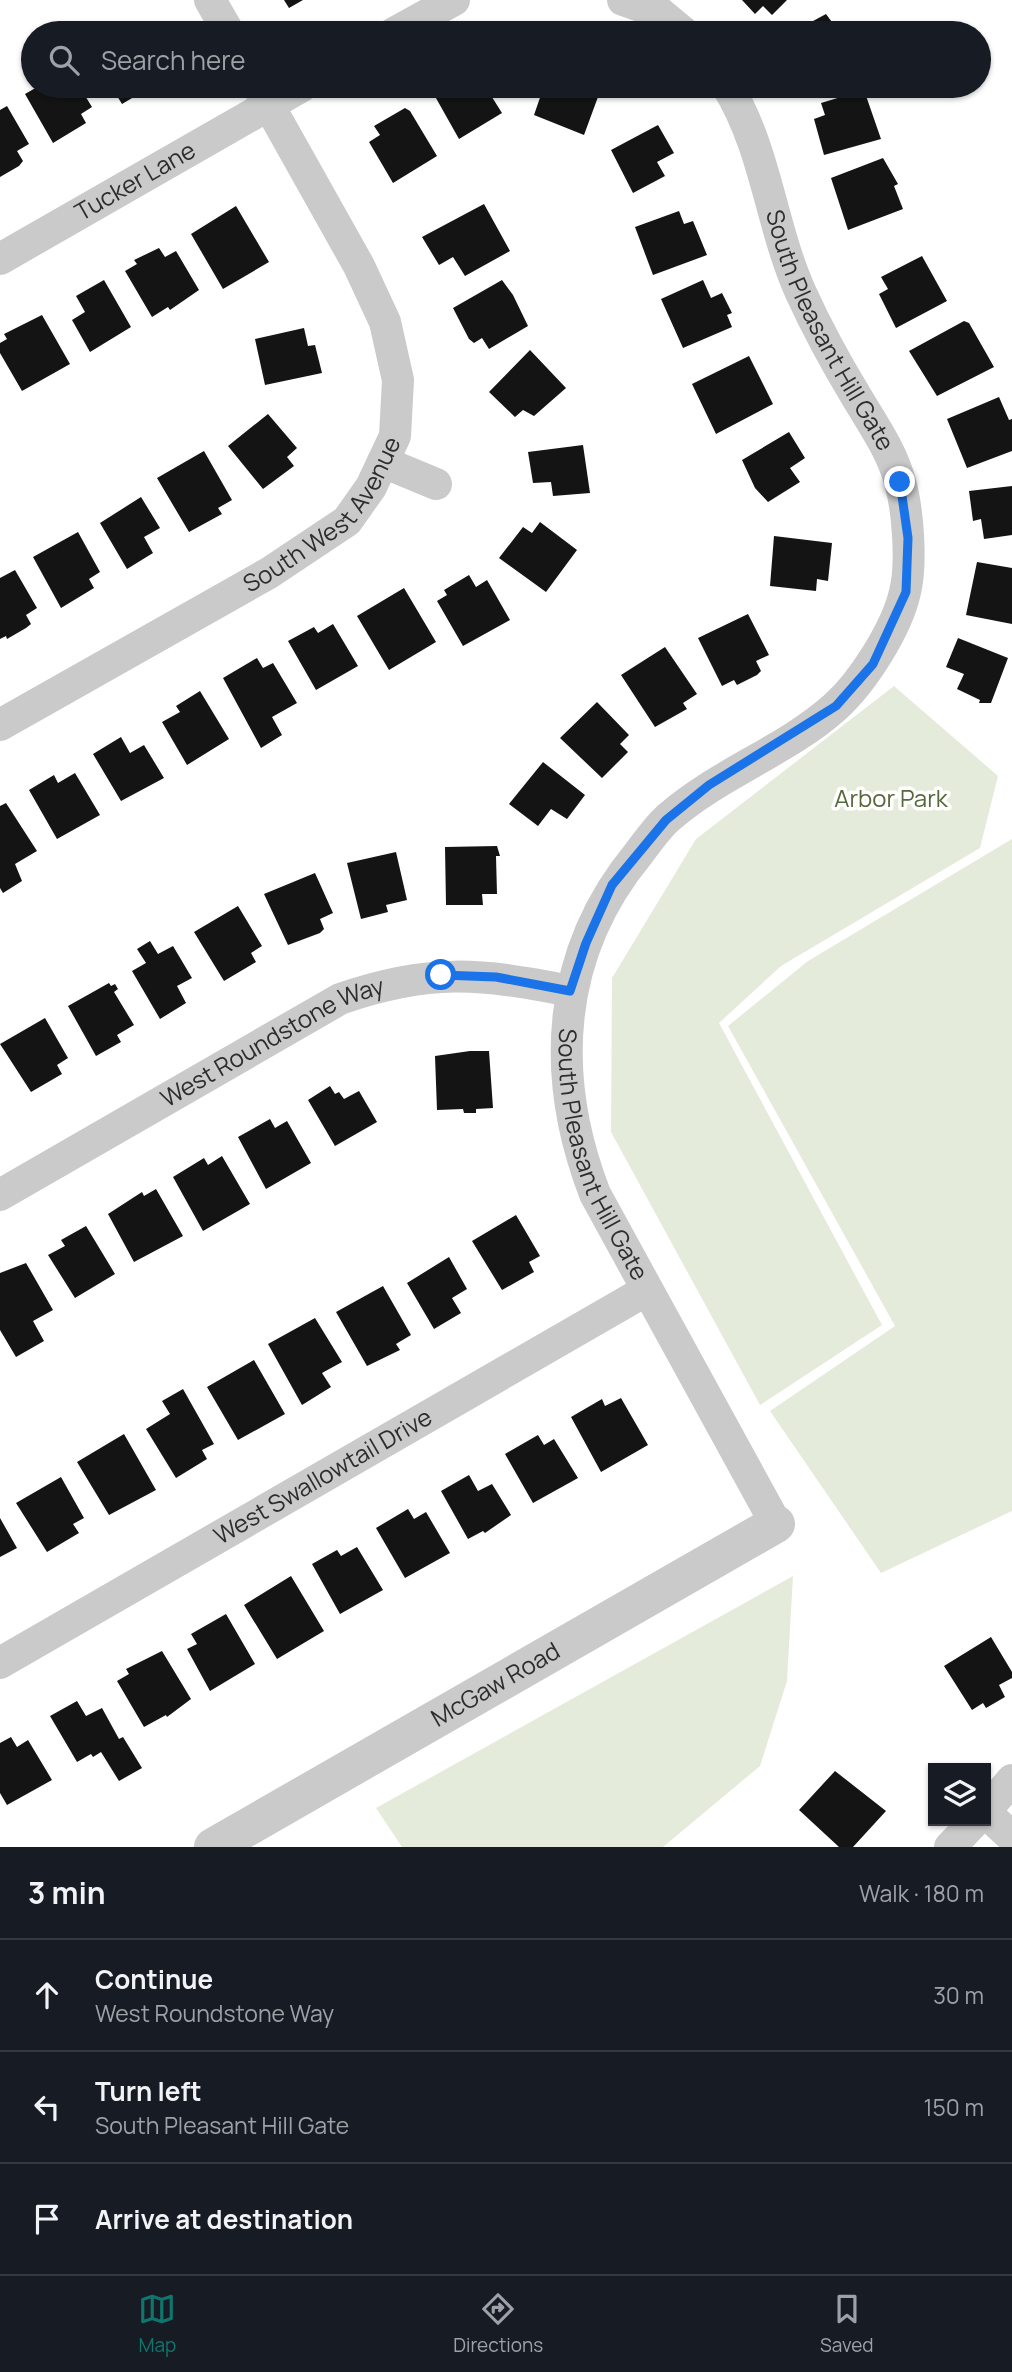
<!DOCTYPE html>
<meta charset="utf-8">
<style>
:root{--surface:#171b24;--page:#242831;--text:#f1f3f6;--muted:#9ea1a6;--line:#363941;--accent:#0f766e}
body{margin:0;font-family:Manrope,sans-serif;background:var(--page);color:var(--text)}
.controls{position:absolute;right:21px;bottom:21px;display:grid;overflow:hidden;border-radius:0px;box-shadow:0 2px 5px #0004}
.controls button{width:63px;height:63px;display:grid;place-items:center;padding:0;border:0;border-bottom:2px solid var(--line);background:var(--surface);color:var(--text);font:35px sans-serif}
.stop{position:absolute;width:21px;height:21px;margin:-16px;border:5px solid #1a73e8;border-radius:50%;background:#fff}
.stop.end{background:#1a73e8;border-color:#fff;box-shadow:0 2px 7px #0008}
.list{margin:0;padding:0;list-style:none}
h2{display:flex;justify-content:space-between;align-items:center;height:91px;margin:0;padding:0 28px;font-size:30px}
h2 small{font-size:23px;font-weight:400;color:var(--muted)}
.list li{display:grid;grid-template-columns:46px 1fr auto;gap:21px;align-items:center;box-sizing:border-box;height:112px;padding:0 28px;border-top:2px solid var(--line)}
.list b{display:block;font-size:26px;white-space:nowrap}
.list p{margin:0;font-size:23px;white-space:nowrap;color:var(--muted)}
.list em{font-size:23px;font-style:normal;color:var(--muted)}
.icon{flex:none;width:38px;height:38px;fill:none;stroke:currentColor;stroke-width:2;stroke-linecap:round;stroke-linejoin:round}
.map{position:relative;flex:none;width:1012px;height:1847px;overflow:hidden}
.search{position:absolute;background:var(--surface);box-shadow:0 2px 5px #0004;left:21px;right:21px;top:21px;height:77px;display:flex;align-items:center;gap:18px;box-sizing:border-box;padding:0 24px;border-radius:38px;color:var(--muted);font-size:26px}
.sheet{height:427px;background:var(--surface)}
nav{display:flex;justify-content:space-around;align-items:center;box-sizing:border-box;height:98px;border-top:2px solid var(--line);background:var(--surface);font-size:19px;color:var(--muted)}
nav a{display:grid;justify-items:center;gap:4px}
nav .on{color:var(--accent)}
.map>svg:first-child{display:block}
.green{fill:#e5ebda}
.building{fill:#141414}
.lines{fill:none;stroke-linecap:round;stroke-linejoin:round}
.minor{stroke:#cacaca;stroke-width:32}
.tertiary{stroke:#cacaca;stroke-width:38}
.route{stroke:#1a73e8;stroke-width:9}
.labels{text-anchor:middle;stroke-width:7;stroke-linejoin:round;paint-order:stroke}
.street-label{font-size:24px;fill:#2d2d2d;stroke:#fff}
.park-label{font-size:24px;fill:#546a3a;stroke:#fff}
</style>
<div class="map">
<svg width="1012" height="1847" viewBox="0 0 1012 1847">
<rect width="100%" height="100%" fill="#fff"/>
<!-- green -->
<path class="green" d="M894,686L998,776L980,848L781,966L719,1023L882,1325L760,1405L611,1132L612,978L696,839Z
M1012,839V1511L881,1573L770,1411L895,1326L728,1026L808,961Z
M793,1576L787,1681L760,1766L663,1847H402L376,1808Z"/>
<!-- building -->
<path class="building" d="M284,0H303L289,8Z
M742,0H787L772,15L763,6L755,14Z
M826,14L840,33H791Z
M39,86H79L92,107L81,114L86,123L53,143L25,94Z
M111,86H148L149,88L122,104Z
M440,86H485L502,113L459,139L432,91Z
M544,86H602L584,135L534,115Z
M864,90L881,139L824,155L814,119L825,115L821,103Z
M7,106L29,144L17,151L23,161L19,166L0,177V110Z
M405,108L410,111L437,156L393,183L369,142L380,135L374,126Z
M658,125L674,153L657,162L665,176L633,193L611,150Z
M883,158L898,184L894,186L903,209L848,230L831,178Z
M484,204L510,251L465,276L453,257L439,265L422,237Z
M236,206L269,262L223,289L191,234Z
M679,211L684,224L693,221L707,255L653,275L635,227Z
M159,248L165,257L176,251L199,290L170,310L168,307L152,317L125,271L137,264L134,260Z
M922,256L947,301L896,328L879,294L888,289L881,277Z
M104,280L131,327L90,352L72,320L85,312L76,296Z
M502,280L513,295L528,326L489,349L482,338L474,343L469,339L453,308Z
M703,280L711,298L722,293L732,313L727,315L732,327L683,348L661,299Z
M42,315L70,364L22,391L0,353V343L7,339L4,334Z
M964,321L969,323L994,367L937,396L909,351Z
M304,328L308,346L315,345L322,373L265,385L255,339Z
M530,350L566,388L534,416L523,410L515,417L489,392Z
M749,356L773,404L716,434L692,384Z
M999,397L1009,420L1012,419V451L967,468L947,419Z
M268,414L297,448L287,457L294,466L263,489L228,446Z
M789,432L805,458L790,468L800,482L768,502L755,488L742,460Z
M583,445L590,493L553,496L551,482L533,483L528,452Z
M204,451L232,500L218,508L222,514L189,532L157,478Z
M1012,486V535L984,539L981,519L973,521L969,491Z
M141,497L160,528L144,537L153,553L127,569L100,523Z
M540,522L577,550L546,592L499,558L523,527L532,533Z
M78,532L100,572L89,579L94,588L61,608L33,557Z
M774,536L832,543L828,581L817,579L816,591L770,586Z
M977,562L1012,568V624L966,615Z
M15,570L37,608L26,615L31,624L26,628L7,639L6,636L0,639V578Z
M469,575L476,587L487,580L510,620L463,646L437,601L447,595L444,590Z
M404,588L436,642L389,670L357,616Z
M748,614L769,655L756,661L761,671L757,675L737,685L734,680L722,686L698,638Z
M333,624L358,666L316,690L288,641L314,627L318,633Z
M958,638L1008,658L991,703H979L980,700L957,689L964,674L946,667Z
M665,647L697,694L683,703L687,709L655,727L621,675Z
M257,658L263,668L273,663L297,703L272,717L282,735L261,748L223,678Z
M200,691L229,739L187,765L162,722L180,712L176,706Z
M597,702L629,735L620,744L628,752L602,778L560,738Z
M121,737L130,753L144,745L164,778L121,801L93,754Z
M543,762L585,795L567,819L551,809L538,826L509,804Z
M75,773L100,815L57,839L29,790L54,775L58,783Z
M6,803L37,851L15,864L22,881L3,893L0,888V806Z
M497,846L500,856H496L497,894H482L483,905H446L445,847Z
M396,852L407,900L386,905L388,912L361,919L347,863Z
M315,873L333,913L320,919L324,929L320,933L288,945L264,894Z
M238,906L262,946L251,953L256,962L224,981L194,932Z
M150,941L158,954L173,946L192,978L177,986L186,1003L160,1019L132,971L146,963L137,949Z
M109,983L111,986L115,984L118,989L114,992L134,1025L117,1035L121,1042L96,1056L68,1006Z
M45,1018L68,1058L57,1065L62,1074L31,1092L0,1044Z
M470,1051H489L493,1108L476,1109V1113H464L463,1109L437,1110L435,1056Z
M330,1086L335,1094L339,1092L344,1099L359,1091L377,1122L335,1146L308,1100Z
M270,1119L275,1128L287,1121L311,1163L266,1189L238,1137Z
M222,1156L250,1204L203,1231L173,1177L204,1158L208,1165Z
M156,1189L183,1236L134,1262L108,1214L142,1192L144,1196Z
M516,1215L540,1256L529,1262L534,1272L502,1290L472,1241Z
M86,1226L115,1274L75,1298L48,1255L65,1246L61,1240Z
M449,1257L467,1289L452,1298L461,1313L434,1329L407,1283Z
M26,1263L53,1310L33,1321L44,1341L16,1357L0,1330V1273Z
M383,1286L411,1335L396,1344L400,1350L367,1366L336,1312Z
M315,1318L342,1362L322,1373L331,1387L302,1405L268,1344Z
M254,1360L285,1414L238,1440L207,1387Z
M183,1389L214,1444L202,1450L207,1459L176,1478L146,1429L170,1414L162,1401Z
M621,1398L648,1445L601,1472L571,1417L602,1399L605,1406Z
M124,1434L156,1490L109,1515L77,1462Z
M538,1435L544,1445L554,1439L578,1478L533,1503L505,1454Z
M469,1475L478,1491L492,1484L511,1515L485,1533L483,1531L468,1539L441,1491Z
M61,1477L84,1518L73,1524L79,1533L47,1552L16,1503Z
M408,1509L414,1519L426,1512L450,1553L405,1578L376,1528Z
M0,1518L17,1548L0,1557Z
M357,1547L383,1590L340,1614L312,1564L337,1550L341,1556Z
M291,1576L324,1631L277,1659L244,1605Z
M226,1614L255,1664L210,1691L187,1649L197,1644L191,1634Z
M991,1637L1012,1672V1678L999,1685L1005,1697L986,1708L983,1703L972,1710L944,1666Z
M162,1651L191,1699L167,1717L166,1715L144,1727L117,1681L129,1674L126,1669Z
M77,1701L86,1716L102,1708L119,1739L123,1737L142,1768L119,1781L101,1752L93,1757L91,1754L77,1762L50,1716Z
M11,1737L17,1747L28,1740L52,1780L7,1805L0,1793V1743Z
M835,1771L886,1811L853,1847H839L799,1810Z"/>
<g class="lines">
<!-- minor -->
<g class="minor">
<path d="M210,0L229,33"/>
<path d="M623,0L660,13L684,33"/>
<path d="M394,33L454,0"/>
<path id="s1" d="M727,86C766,148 771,227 801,293C817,328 836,363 856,396C872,423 892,451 900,482C908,510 912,564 905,592C897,628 863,682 835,707C786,751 719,773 668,818C657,828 648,841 639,853C556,953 549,1075 595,1194L776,1524"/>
<path id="s2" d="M0,259L302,86"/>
<path d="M383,462L436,484"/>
<path id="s3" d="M0,725L269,573L347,521L371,487L395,436L398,380L385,322L359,266L258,86"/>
<path id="s4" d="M0,1195L340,999C429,968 480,973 570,991"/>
<path id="s5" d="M0,1663L647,1290"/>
<path d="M986,1810L1012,1780"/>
<path d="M986,1813L1012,1837"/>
<path d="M950,1847L975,1821"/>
</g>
<!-- tertiary -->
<path class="tertiary" id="s6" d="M213,1847L776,1524"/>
</g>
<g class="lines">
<!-- route -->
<path class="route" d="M441,975L496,977L570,991L586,943L612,885L666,820L709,785L836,706L873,664L906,592L908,538L900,482"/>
</g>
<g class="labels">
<!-- street labels -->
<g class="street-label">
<text dy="8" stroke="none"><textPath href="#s2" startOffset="156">Tucker Lane</textPath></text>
<text dy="8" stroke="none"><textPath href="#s1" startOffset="266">South Pleasant Hill Gate</textPath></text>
<text dy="8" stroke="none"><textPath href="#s3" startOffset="390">South West Avenue</textPath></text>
<text dy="8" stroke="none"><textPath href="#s4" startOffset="313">West Roundstone Way</textPath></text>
<text dy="8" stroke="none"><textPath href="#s1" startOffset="1253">South Pleasant Hill Gate</textPath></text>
<text dy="8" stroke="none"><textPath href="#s5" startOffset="373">West Swallowtail Drive</textPath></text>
<text dy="8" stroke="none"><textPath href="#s6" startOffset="326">McGaw Road</textPath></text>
</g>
<!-- park labels -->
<g class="park-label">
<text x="891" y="807">Arbor Park</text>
</g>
</g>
</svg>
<div class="controls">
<button><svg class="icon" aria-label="layers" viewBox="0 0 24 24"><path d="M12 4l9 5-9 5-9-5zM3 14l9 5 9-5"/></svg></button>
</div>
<div class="stop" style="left:441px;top:975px"></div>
<div class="stop end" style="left:900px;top:482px"></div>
<div class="search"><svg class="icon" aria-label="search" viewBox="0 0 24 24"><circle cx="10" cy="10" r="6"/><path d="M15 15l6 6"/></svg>Search here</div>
</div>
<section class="sheet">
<h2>3 min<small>Walk · 180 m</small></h2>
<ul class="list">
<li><svg class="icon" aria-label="ahead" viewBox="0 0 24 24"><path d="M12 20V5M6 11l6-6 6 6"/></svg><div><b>Continue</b><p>West Roundstone Way</p></div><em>30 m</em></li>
<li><svg class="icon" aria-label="left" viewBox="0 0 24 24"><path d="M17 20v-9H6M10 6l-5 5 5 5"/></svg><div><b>Turn left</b><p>South Pleasant Hill Gate</p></div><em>150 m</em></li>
<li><svg class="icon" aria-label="arrive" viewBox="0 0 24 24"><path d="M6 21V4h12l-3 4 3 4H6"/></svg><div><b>Arrive at destination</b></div></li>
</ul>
</section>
<nav>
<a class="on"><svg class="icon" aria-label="map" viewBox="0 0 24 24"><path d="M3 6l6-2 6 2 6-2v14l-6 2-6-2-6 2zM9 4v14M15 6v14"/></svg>Map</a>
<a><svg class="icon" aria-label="directions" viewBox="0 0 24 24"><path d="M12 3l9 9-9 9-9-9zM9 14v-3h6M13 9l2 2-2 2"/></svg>Directions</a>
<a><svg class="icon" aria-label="saved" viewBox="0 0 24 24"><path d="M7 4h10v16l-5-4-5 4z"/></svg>Saved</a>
</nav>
